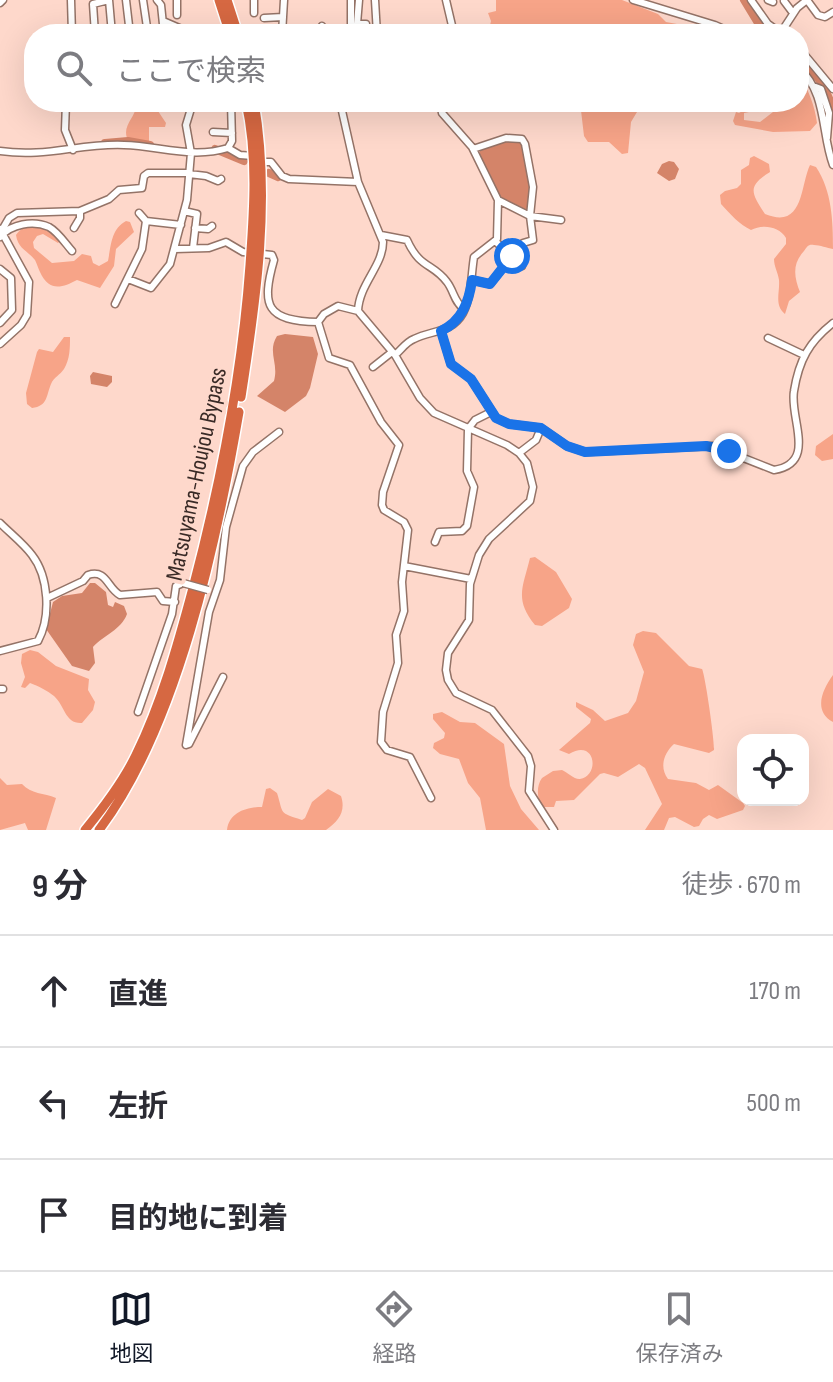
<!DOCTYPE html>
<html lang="ja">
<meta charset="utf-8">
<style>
:root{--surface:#fff;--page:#f7f7f7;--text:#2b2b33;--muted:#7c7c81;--line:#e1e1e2;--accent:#111827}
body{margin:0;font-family:"Sofia Sans Condensed","Noto Sans JP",sans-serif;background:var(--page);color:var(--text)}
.controls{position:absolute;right:24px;bottom:24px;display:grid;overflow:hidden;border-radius:16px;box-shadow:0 8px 32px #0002}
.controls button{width:72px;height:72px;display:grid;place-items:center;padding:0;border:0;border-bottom:2px solid var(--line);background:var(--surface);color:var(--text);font:40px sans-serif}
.stop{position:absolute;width:24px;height:24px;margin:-18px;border:6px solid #1a73e8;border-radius:50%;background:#fff}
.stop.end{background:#1a73e8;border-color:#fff;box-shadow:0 2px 8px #0008}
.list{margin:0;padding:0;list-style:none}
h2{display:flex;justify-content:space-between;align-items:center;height:104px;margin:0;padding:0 32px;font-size:34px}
h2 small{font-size:26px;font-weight:400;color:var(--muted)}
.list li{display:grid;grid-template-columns:52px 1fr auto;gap:24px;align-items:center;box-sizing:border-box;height:112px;padding:0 32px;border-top:2px solid var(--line)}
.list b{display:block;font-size:30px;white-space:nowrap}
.list em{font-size:26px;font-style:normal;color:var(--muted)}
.icon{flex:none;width:44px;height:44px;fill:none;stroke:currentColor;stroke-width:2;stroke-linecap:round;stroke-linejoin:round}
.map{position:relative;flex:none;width:833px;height:830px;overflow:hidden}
.search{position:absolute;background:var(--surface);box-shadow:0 8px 32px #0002;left:24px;right:24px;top:24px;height:88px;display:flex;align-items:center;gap:20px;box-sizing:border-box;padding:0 28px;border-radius:32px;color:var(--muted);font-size:30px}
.sheet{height:440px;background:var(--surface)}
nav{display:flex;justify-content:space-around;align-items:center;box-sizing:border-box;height:112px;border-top:2px solid var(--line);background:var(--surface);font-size:22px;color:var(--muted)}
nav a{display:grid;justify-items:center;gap:4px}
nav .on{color:var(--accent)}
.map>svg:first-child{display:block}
.green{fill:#f7a488}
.water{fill:#d48469}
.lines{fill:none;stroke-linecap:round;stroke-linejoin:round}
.river{stroke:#d48469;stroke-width:8}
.minor-casing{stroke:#947367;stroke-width:9}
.highway-casing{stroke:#fff;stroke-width:12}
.minor{stroke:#fff;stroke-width:6}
.highway{stroke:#d66842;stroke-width:9}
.minor-bridge-casing{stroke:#947367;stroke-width:9;stroke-linecap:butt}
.minor-bridge{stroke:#fff;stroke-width:6}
.route{stroke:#1a73e8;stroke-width:10}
.labels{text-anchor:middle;stroke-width:8;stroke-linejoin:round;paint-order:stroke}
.street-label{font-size:24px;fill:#392a26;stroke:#fed8cb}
</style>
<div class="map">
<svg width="833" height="830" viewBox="0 0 833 830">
<rect width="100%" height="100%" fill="#fed8cb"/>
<!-- green -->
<path class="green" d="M496,0H622L658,14L666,22L677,24L676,34H488L491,21L488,13L496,11Z
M799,74C808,89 815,106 817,123L810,131L773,132L735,125L733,121L736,112L739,113L748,108L749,112L744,113V120L760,122L773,112L786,106L787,102H799Z
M136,102H162L158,111L166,123L165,127H149V142L127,138C122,124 138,116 136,102Z
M580,102H643L631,122L628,153L622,154L609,142H588L584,136Z
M754,156L769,164L770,172C747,186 751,193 765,214C804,230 800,186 810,165L816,167C832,191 833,221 833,249C827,248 820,245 814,245C808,244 807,247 804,251C792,264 794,277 800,292L789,301L785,314C774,305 780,293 779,280C778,272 774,267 774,259L786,244V238C779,226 762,224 751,230C740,225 730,214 721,204L720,195L725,191L737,188L741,184V170L749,165L750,158Z
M126,221L130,222L134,232L116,249L114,266L100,288L77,280C62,288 49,292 40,272C38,268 37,264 35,260C27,250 18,249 16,235C26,220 47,228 61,233L64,237L58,243L43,234L37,236L33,242L34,248L52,263L74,261L82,254L91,256L93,263L99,266L108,261C111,246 111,229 126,221Z
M64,337H70C70,348 70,359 64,369C60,375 54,377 51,384C46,396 48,406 32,408L27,404L26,393L37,352L39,349L53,352Z
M833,434V459L822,461L815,455L816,446Z
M535,557L556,572L572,599L569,608L542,626L535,625C514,599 523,587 530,558Z
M643,631L656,633L689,666L702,669C705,674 715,742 714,750L709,753L674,744C664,753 659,767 668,779L696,783L709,790L718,785L743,803L745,806L743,810L717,819L709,815L703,819L699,826L694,827L675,817L669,818L664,830H645L662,804L645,768L639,764L618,777L604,773L600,774L574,800L556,801L554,807H542C537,799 536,786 542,778L553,771L562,770C567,772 575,780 580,779C600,776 596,738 569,754L559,750L590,723L591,719L576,707V702L593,710L605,721L628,713L636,701L644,672L633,645L636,634Z
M30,650L38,652L56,666L89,679L88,690L95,702L93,710L82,723C65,724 65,706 54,696C48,691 38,686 30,683L25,688L21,687L25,677L21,663L22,654Z
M833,675V722C813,711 822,690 833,675Z
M442,712L460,722L475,723L504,744L510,786L521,809L539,830H486L480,798L468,783L459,759L440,754L433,748L434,743L444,738L445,733L433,719V714Z
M0,778L7,785L22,784C31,794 44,793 56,798L46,830H28L25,823L0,830Z
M270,788L277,793C284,815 278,812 302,820L305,818L312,802L328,789L341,796C346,811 339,821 326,830H227C229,812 247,807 262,807L266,789Z"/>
<!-- water -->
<path class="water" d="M508,141H519C531,161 531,188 529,211H527L500,197L479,155L480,150Z
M669,161L674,162L679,169L675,179L669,181L657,173L662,164Z
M285,334L313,337L318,354L310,388L306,396L285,412L257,396L274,381C279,363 267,352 277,336Z
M93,372L112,376V382L107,387L91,384L90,376Z
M90,583H95L106,592L108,605L113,607L115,602L124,606L127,614C121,630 104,635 93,647L95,663L89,671L72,666L46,629L53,602L62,596L82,593Z"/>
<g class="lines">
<!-- river -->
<path class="river" d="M744,0L761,28L768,34
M799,57L823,84L833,108
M105,143L128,141L150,145
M215,149L244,161
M269,173L278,177"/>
<!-- minor casing -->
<g class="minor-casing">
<path id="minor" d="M71,0L72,34
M109,0L112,34
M126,0L130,34
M143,0L148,34
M157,0L161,5L164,34
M351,0V34
M359,0L357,24H366
M375,0L377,34
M446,0L454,34
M633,0L715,25L735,34
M751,0L768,24L782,34
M768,0L773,2
M807,0L818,15L825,17L833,12
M784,1L793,13
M0,3L3,0
M254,13V0
M177,15V0
M264,18L283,17
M163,21L193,34
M95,34L93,4L109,0
M265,34V30
M282,34L284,0
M316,34L322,26
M780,34L797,8L807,0
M799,48L833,89
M799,68C827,93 821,133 833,165
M813,86L821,89L829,113L827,138
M66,102L65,130L73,150
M340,102L358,182L383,242C383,266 359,284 358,311
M213,132L232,133
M228,148L232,141L231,102
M0,151C46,158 80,143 124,145C160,146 192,159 228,148L240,155L253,156
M260,162H271L282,176L289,179L358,182
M189,174L206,176L218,181L221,179
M498,200L530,216L561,220
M184,211L197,214L193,248
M139,213L146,221L181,225
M74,228L80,218V211
M195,228L208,229L212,226
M0,229L29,282L27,315L21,325L0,344
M2,230L9,218L17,213L80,211L109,199L119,190L142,188L144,176L148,173H190
M381,235L407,240C420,269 433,263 447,282C454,291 454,302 464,309
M0,237C11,224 33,220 49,227C58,232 65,243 72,251
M496,242L512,256
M175,249L209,248L226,242L243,252L272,255L274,260C261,306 266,321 318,322
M511,258L522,266
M0,269L11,278L12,310L0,323
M128,279L151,288L170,264L187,200L191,153L186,125L193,102
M472,280L490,284L523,243L533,240L530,216L533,187L525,144L522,139L506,138L473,149
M115,304L142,249L146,221
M318,322L324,314L338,306L358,311L395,355L420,398L434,413L507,445L519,453L527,463L533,487L530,501L489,539L479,555L470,584L469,620L448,653L446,670L448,680L456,693L492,710L528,756L531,766L529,791L554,830
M318,322L329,358L350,365L381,422L399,445L383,492L382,505L384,510L404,522L408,530L402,582L404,611L396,635L398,663L383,712L381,742L387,750L410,757L431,798
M441,331L451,364L471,379L496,418L509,424L541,428L567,446L585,452L713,446L774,470C818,463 789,418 794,391C799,360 809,342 833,323
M768,338L804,355
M395,355C401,350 406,342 414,339C432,330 452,333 463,313C472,295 471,275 474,257L497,239L498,200L472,147L442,113L440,102
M373,367L392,352
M519,453L536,440L541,428
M0,523C11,534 23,543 32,555C49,577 51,617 38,641L0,651
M435,542L439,532L462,531L467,526L474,487L467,471L468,429L475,420L491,412
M404,566L471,579
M47,598L83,581L88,575C107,569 107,588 120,595L157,592L163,601L175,602
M223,677L189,744L186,745L209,612L220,580L226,527L243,466L253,452L279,432
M0,689H3
M138,712L172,614L176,586L183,583"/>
</g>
<!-- highway casing -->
<g class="highway-casing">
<path id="highway" d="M219,0L230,34
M227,0L238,34
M241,397C256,301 271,199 254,102
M85,830C104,807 123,782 136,755C162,702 178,644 193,588C221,482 242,375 250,265C254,211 258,156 246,102
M99,830C178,726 217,540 239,412"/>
</g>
<!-- minor -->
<use href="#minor" class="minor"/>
<!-- highway -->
<use href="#highway" class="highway"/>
<!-- minor-bridge casing -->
<g class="minor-bridge-casing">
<path id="minor-bridge" d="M183,583L208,590"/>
</g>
<!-- minor-bridge -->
<use href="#minor-bridge" class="minor-bridge"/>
</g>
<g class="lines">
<!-- route -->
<path class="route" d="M512,256L490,284L472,280C469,302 462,321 441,331L451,364L471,379L496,418L509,424L541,428L567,446L585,452L706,446L729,451"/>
</g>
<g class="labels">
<!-- street labels -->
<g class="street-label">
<text transform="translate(196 474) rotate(-78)" y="8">Matsuyama-Houjou Bypass</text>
</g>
</g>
</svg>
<div class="controls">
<button><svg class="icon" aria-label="locate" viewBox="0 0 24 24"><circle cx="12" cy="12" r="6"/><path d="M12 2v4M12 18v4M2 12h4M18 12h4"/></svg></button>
</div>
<div class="stop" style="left:512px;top:256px"></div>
<div class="stop end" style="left:729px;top:451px"></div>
<div class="search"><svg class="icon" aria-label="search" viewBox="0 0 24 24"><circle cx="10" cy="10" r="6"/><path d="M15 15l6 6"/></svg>ここで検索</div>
</div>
<section class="sheet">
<h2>9 分<small>徒歩 · 670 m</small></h2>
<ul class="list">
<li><svg class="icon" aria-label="ahead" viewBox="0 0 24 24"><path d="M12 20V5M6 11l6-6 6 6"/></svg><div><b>直進</b></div><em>170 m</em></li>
<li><svg class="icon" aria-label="left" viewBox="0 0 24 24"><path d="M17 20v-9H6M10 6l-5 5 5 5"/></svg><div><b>左折</b></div><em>500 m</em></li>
<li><svg class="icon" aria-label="arrive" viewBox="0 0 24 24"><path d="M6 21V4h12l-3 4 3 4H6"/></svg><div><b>目的地に到着</b></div></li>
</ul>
</section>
<nav>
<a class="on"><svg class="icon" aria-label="map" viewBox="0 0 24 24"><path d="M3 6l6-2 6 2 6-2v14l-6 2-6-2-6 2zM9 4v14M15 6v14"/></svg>地図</a>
<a><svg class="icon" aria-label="directions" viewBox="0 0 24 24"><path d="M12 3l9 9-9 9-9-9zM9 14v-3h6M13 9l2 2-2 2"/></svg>経路</a>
<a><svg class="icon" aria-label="saved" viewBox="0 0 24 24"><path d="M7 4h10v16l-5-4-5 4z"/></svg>保存済み</a>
</nav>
